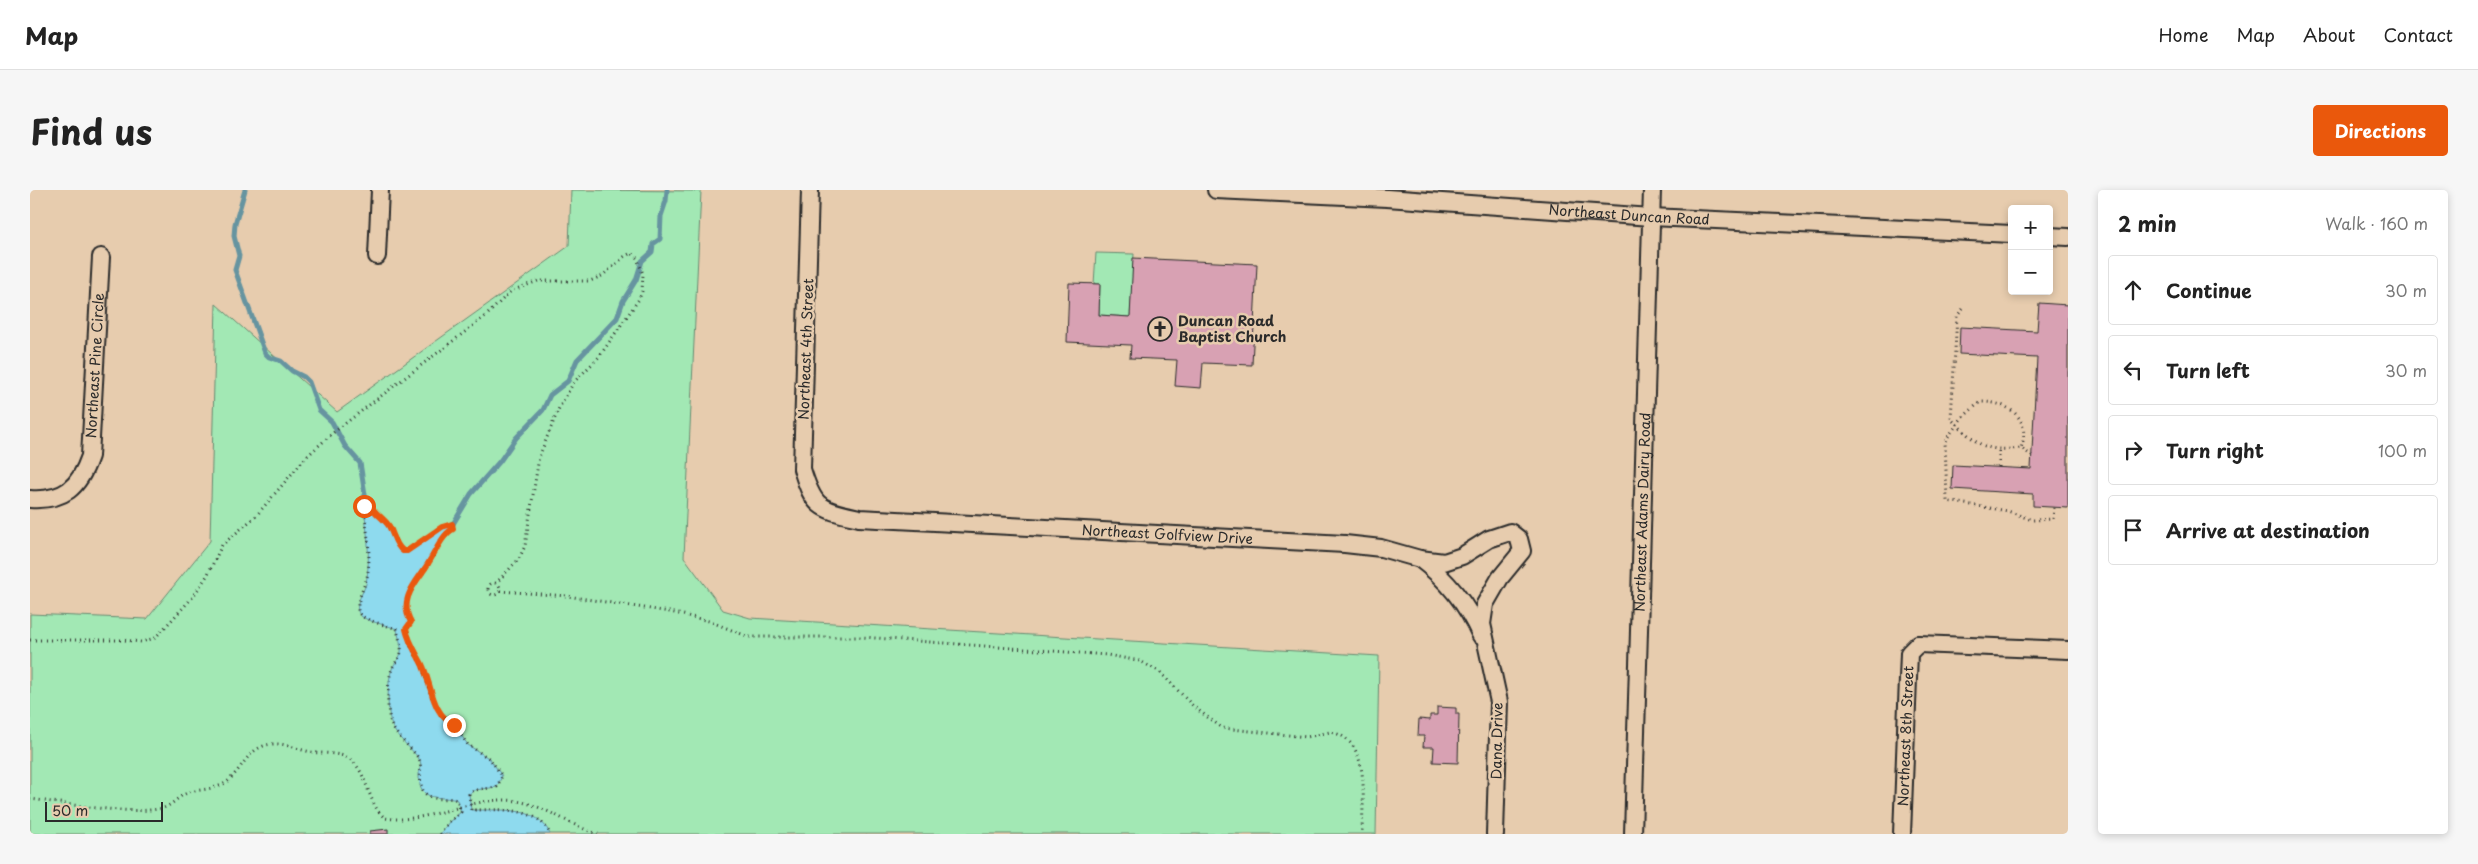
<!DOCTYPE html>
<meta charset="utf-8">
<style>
:root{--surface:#fff;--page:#f6f6f6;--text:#222;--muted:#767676;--line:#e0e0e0;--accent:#ea580c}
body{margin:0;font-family:"Playpen Sans",sans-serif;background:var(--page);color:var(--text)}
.controls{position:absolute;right:15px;top:15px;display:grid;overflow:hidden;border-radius:5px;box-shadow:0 2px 8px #0003}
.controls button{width:45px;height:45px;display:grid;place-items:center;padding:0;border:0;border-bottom:1px solid var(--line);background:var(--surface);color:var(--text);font:25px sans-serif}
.scale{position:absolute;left:15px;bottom:12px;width:118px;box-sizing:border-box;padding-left:5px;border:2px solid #2b2b2b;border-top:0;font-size:14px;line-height:18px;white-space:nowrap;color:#2b2b2b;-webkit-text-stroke:4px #e7ccae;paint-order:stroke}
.stop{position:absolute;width:15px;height:15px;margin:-11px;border:4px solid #ea580c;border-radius:50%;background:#fff}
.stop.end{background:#ea580c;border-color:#fff;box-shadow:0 1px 5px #0008}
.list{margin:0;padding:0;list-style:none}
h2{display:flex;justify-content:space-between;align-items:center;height:65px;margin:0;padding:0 20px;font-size:21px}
h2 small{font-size:16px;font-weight:400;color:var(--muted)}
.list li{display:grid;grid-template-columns:32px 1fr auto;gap:15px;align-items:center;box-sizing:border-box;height:70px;margin:0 10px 10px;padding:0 10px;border:1px solid var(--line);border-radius:5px}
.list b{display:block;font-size:19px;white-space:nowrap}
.list em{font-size:16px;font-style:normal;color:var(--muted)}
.icon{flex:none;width:28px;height:28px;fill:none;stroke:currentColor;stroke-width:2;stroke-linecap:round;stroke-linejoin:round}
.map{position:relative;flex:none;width:2038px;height:644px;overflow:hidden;border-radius:5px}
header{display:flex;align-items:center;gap:30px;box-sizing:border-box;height:70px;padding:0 25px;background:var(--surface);border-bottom:1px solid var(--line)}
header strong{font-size:24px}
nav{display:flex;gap:28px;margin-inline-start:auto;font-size:18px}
.intro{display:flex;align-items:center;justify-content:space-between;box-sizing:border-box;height:120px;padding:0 30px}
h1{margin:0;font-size:35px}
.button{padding:12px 22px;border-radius:5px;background:var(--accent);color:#fff;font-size:18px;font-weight:700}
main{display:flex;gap:30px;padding:0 30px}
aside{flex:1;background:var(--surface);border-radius:5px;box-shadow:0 2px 8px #0003}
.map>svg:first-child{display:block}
.green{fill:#a2e8b4;stroke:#668a70}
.water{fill:#8edaee;stroke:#6694a0}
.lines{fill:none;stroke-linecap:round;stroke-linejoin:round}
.stream{stroke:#6694a0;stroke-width:5}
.building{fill:#d8a1b3;stroke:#2b2b2b}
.minor-casing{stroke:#2b2b2b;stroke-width:20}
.path{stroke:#2b2b2b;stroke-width:3;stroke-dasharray:1 4;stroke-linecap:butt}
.minor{stroke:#e7ccae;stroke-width:16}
.route{stroke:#ea580c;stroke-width:6}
.labels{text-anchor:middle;stroke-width:5;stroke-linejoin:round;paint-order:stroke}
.street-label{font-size:14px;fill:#2b2b2b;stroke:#e7ccae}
.poi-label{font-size:14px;font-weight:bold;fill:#2b2b2b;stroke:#e7ccae;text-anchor:start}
</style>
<header>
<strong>Map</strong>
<nav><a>Home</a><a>Map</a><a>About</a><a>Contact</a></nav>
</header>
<div class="intro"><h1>Find us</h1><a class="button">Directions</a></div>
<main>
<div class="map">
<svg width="2038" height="644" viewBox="0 0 2038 644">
<rect width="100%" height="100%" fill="#e7ccae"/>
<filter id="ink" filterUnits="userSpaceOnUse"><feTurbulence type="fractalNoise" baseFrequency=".02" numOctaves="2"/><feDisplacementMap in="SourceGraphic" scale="10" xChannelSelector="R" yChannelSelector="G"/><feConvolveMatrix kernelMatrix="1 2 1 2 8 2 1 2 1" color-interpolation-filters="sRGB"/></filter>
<g filter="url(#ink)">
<!-- green -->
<path class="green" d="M541,0L671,1L654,367L693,420L720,428L1349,466L1346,644H0V424L117,429L180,351L186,114L307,222L539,56Z
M1066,63L1104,64L1100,127L1069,125L1070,94H1064Z"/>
<!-- water -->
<path class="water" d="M339,310C342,322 352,326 359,336C364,345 365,355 373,361H377L412,337L423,334V339C412,345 406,361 399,373C389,390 367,409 381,432L377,439L381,456L392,475L401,505L411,525L424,535L438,555L460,569L472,586L467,597L445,600L439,604L441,620C467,621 507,614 520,644H410L419,632L431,622L427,610C411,605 388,614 389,584C389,578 393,575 389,569C381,557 365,547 361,533C357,519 357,492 362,479C364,473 370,469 371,462C372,455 368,446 367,439C360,436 336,431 331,426C322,417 333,404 336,394C341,367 337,339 333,312Z"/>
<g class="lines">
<!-- stream -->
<path class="stream" d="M215,0L205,34L204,46L209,66L205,80L235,163L239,167L251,171L262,181L274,187L279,192L289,220L302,232L315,256L330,273L336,311
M423,334L441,304L470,271L486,248L513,220L520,205L538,191L547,170L587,128L593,111L606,90L612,71L622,62L623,54L630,49L631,26L636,11L637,0"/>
</g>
<!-- building -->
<path class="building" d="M1103,68L1227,74L1222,175L1173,173L1171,198L1145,196L1147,170L1100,168L1101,155L1037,152L1039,93L1070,94L1069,125L1100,127Z
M2009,113L2038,115V318L2003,316V304L1922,299L1923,275L2001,279L2007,168L1929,164L1930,137L2007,141Z
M1407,517L1426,518V524H1429L1428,573L1403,572L1404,557H1393L1394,546H1388L1389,529L1400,530V525H1407Z
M358,639V644H340V641Z"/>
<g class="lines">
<!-- minor casing -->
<g class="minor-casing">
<g id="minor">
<path id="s1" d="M780,0L772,279C784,319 790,319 829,328L1315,354L1351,358L1390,369L1414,372L1432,366L1459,349L1480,342L1489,349L1492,361L1470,388L1455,414L1452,434L1469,512L1465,644"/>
<path id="s2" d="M1186,0L1357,8L1621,27L1982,44"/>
<path d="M2019,46L2038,47"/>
<path d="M347,66L350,0"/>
<path id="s3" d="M0,309C34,311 49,298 60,266L71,67"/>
<path d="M1390,369C1418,390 1437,414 1451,446"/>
<path d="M1888,454L2038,460"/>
<path id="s4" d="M1603,644L1622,0"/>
<path id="s5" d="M1872,644L1879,463L1888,454"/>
</g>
</g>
<!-- path -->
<path class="path" d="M1933,119L1927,126L1921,229C1947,253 1952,263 1991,258
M2002,266L1991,258C2002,228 1978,211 1950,212L1931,229L1915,251L1917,311L1978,321L2002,330L2023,329L2024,317
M1969,277V261
M458 399a6 6 0 1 1 12 0a6 6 0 1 1-12 0Z
M470,401L537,406L640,422L679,431L719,447H832L1077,465L1110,471L1130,482L1164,517L1192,538L1277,547L1300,542C1343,549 1332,613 1332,644
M0,450H94L111,452L125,448L162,408L177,386L192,355L226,326L276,267L304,242L457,125L481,101L508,91H560L572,86L594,67L601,63L607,68L613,84L612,101L609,109L569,167L544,192L529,218L509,267L495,356L489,369L466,393
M0,609C34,613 101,626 133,618C141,616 147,608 155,604C168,598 186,601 198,591C214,577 219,555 244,554C256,553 269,560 281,562C293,564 307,562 318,568C339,581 336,613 355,628C395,634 434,610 474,610C509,610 535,634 568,644
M410,644L419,632L431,622L427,610C420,607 412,610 404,608C383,603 394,578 389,569C381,557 369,549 362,536C356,524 357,492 362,479C364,473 370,469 371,462C372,455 368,446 367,439C359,436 332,430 329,423C324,412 337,394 338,382C341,359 336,335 333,312L339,310C342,322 352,326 359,336C364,345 365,355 373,361H377L412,337L423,334V339C412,345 406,361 399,373C389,390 367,409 381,432L377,439L381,456L392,475L401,505L411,525L424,535L438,555L460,569L472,586L467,597L445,600L439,604L441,620C467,620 507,615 520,644"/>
<!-- minor -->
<use href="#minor" class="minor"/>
</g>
</g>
<g class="lines" filter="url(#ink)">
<!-- route -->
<path class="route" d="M334,316L333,312L339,310C341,322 352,326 359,336C364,345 365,355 373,361H377L412,337L422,334L423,339C412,345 406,361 399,372C389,390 367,408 381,432L376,439C379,453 386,462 392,474C402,495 401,523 424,535"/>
</g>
<!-- icons -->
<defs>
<g id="church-ring" transform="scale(1.25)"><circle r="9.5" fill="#e7ccae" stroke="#2b2b2b" stroke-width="1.5"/><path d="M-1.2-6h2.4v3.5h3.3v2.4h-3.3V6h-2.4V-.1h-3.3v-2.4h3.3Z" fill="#2b2b2b"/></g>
</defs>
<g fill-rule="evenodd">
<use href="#church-ring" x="1130" y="139"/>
</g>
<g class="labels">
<!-- street labels -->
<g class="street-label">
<text dy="5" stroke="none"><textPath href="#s2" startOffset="414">Northeast Duncan Road</textPath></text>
<text transform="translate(776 159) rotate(-88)" y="5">Northeast 4th Street</text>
<text dy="5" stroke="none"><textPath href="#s3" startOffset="172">Northeast Pine Circle</textPath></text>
<text dy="5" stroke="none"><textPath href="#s4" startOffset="322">Northeast Adams Dairy Road</textPath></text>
<text dy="5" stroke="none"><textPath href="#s1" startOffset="670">Northeast Golfview Drive</textPath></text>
<text dy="5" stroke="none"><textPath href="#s5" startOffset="98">Northeast 8th Street</textPath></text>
<text transform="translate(1467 551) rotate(-89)" y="5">Dana Drive</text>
</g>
<!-- poi labels -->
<g class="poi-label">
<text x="1148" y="136">Duncan Road<tspan x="1148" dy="16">Baptist Church</tspan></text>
</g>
</g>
</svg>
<div class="controls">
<button>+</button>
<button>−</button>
</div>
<div class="scale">50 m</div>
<div class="stop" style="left:334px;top:316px"></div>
<div class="stop end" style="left:424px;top:535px"></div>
</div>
<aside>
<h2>2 min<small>Walk · 160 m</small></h2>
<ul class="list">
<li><svg class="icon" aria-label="ahead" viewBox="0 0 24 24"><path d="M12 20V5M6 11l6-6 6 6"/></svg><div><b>Continue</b></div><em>30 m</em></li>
<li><svg class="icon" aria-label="left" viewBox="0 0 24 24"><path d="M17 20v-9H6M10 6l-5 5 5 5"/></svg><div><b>Turn left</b></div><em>30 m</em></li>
<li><svg class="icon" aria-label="right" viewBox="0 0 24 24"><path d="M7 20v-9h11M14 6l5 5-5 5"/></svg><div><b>Turn right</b></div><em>100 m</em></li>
<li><svg class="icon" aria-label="arrive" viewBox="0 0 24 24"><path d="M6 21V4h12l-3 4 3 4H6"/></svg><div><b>Arrive at destination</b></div></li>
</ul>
</aside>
</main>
